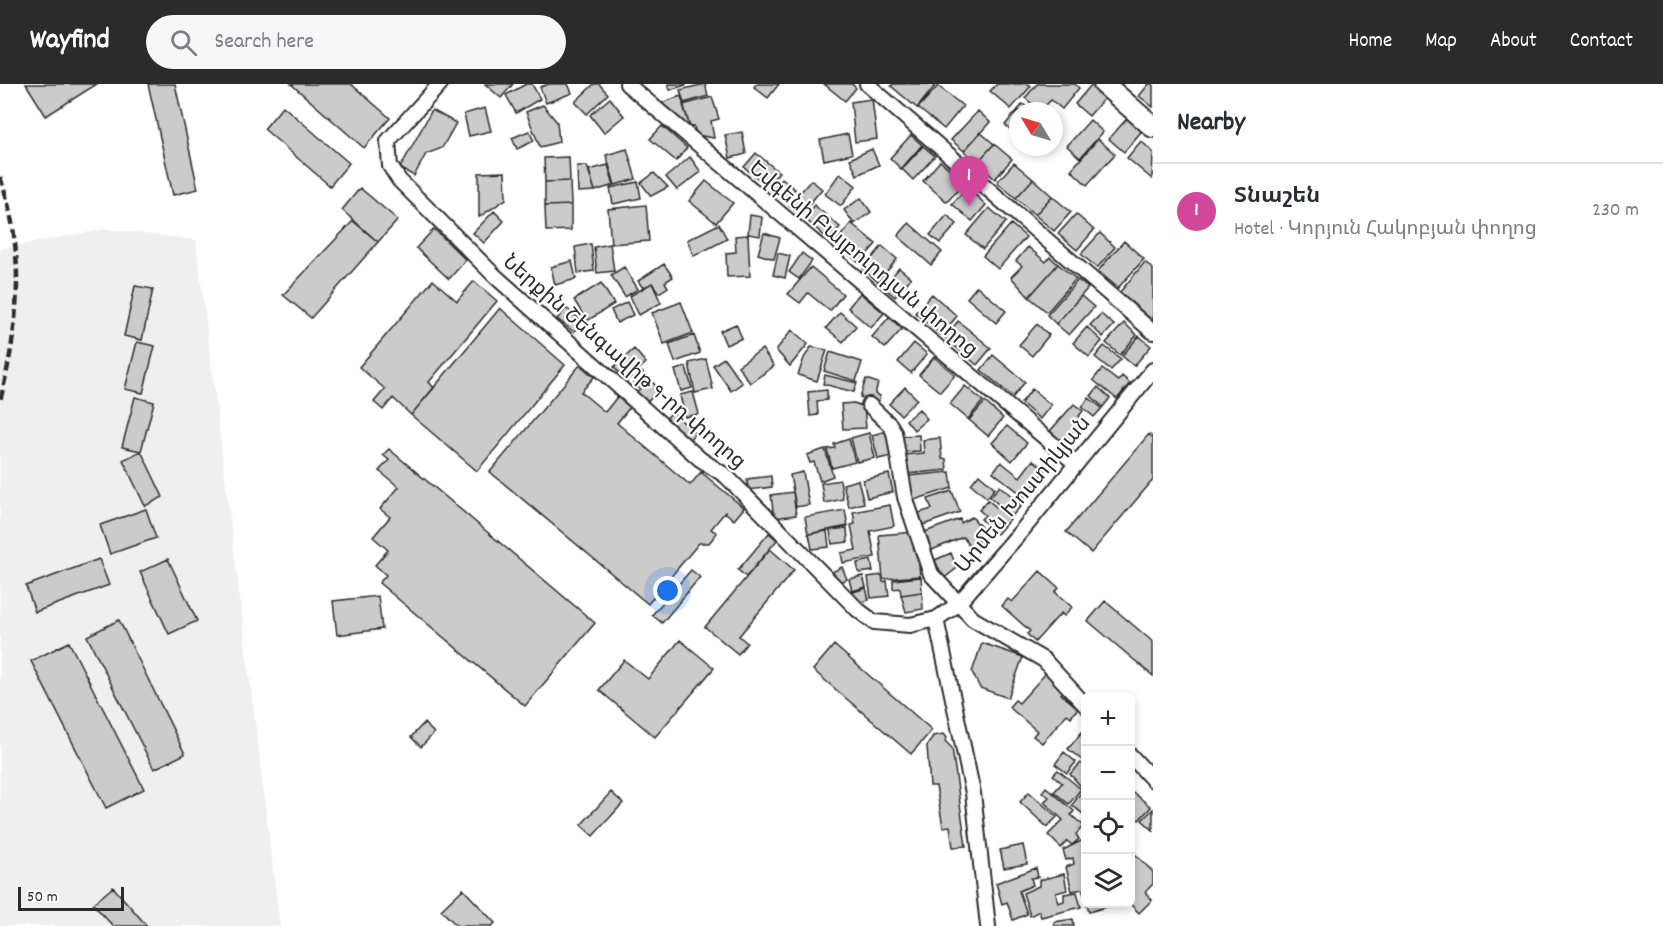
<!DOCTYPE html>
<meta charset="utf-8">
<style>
:root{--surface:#fff;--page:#f7f7f7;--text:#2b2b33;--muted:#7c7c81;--line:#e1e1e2;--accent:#2b2b2b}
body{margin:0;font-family:Dekko,"Noto Sans Armenian",sans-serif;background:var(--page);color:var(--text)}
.controls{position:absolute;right:18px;bottom:18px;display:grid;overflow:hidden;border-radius:9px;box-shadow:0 3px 9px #0003}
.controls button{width:54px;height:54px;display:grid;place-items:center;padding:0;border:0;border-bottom:2px solid var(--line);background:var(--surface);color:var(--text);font:30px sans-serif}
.compass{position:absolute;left:1009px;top:18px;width:54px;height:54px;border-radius:50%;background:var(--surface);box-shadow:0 3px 9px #0003;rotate:308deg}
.scale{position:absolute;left:18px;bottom:15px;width:106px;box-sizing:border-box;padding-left:6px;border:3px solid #2b2b2b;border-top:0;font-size:16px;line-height:21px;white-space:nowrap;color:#2b2b2b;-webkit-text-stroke:4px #fff;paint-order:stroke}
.you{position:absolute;left:668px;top:507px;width:21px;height:21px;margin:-15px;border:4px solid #fff;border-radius:50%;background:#1a73e8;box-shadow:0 0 0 9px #1a73e833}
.badge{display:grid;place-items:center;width:39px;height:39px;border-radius:50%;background:var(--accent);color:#fff;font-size:20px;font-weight:700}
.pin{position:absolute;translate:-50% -50px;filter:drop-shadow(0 2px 3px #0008)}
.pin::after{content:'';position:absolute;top:32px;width:21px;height:18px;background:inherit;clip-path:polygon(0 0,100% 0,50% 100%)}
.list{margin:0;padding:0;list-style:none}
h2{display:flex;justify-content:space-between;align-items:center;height:78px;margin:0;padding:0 24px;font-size:26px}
h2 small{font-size:20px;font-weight:400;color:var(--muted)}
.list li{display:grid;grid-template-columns:39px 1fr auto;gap:18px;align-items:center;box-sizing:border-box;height:96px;padding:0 24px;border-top:2px solid var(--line)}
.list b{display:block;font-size:22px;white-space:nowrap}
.list p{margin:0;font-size:20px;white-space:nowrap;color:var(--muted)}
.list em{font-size:20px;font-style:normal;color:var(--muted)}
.icon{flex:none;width:33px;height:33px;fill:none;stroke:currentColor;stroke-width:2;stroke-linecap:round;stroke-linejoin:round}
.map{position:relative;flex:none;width:1153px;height:842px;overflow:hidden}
header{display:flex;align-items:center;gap:36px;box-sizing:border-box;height:84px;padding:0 30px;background:var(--accent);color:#fff}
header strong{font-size:28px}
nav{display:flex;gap:33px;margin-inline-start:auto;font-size:21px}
.search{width:420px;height:54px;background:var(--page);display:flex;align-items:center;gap:15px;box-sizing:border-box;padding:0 21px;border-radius:33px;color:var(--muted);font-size:22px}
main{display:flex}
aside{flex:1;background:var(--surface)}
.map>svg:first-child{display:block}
.built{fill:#efefef}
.building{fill:#cbcbcb;stroke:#2b2b2b;stroke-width:1.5}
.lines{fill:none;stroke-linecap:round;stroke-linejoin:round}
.street-casing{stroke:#2b2b2b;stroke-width:18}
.secondary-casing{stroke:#2b2b2b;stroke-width:24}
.street{stroke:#fff;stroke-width:14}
.secondary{stroke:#fff;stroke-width:20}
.rail{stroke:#2b2b2b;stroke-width:4.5;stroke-dasharray:9 4.5;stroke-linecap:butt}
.labels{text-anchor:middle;stroke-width:4.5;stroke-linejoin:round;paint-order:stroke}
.street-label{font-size:21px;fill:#2b2b2b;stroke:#fff}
</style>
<header>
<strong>Wayfind</strong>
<div class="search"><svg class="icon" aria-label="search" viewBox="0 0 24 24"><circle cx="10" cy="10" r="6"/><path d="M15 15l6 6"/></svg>Search here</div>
<nav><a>Home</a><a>Map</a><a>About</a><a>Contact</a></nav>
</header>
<main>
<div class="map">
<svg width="1153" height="842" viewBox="0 0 1153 842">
<rect width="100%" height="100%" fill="#fff"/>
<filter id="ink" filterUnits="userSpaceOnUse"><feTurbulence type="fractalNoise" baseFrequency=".0167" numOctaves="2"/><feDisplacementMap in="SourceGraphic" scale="12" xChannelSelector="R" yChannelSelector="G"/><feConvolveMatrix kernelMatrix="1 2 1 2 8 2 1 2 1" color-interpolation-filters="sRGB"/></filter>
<g filter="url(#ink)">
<!-- built -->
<path class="built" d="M105,145L196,156L280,842H0V165Z"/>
<!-- building -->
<path class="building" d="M26,0H97L46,32Z
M148,0H175L198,105L173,111Z
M291,0H351L390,34L364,64Z
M485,0H513L501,14Z
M526,0H532L540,15L516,29L506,11Z
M549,0H568L572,9L546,19L540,3Z
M594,0H599L608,10L587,30L575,18Z
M668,0H686V1L670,6Z
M705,0L708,12L684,19L680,6Z
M756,0H779L768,14L754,3Z
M824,0H852L856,4L845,17Z
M893,0H933L935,2L917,24L891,2Z
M997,0H1029L1031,2L1011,25L990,7Z
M1037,0H1075L1079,4L1062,25L1051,16L1040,27L1025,14Z
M1092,0L1107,11L1089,32L1075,20Z
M1149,0H1153V23L1139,12Z
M938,2L963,22L944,45L918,24Z
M681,12L690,43L686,45L658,20Z
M712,13L719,35L711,37L714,54L696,51L694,42L690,43L683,21Z
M610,14L624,32L604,49L590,31Z
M872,15L877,55L855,58L851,18Z
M1023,20L1032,27H1018L1017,51L1005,41Z
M543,21L557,38L559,58L540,63L526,28Z
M283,22L349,79L330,102L264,45Z
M485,24L491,47L469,52L464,30Z
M432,26L456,39L442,64L426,70L414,92L400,84Z
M978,27L990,38L964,67L951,56Z
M1130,31L1145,43L1124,68L1109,55Z
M1090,36L1103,48L1080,74L1067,62Z
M662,42L687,64L676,77L650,55Z
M529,47L534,57L517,65L512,54Z
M742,48L746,70L730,74L725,51Z
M980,48L994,60L977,79L964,67Z
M848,50L852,70L824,76L820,56Z
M911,51L922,61L901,85L890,74Z
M1098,55L1115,70L1087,101L1071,86Z
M1141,57L1153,68L1152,95L1127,74Z
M994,60L1012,75L995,95L977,79Z
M923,62L935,72L913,96L902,85Z
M627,65L636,95L615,101L606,71Z
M872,65L879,81L857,91L850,75Z
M756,69L779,88L767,102L744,83Z
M569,73L570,97L545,98L544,74Z
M690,73L701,88L677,106L666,93Z
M940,77L965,98L947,118L923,97Z
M1014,79L1033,95L1016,114L997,98Z
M608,81L614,101L595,107L589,86Z
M577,82H587L595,107L578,108Z
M505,88L506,115L479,133V89Z
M654,89L668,103L651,112L641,99Z
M840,89L856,102L841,122L825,110Z
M782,94L795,105L784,117L771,107Z
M1033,95L1052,112L1035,131L1016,114Z
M811,96L822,105L800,131L789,122Z
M570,97L571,121L545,122V98Z
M706,97L733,119L716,139L689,117Z
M638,98L641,114L613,120L610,104Z
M967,103L986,121L972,137L952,120Z
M360,104L398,136L378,158L342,126Z
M1052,112L1071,128L1054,147L1035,131Z
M861,114L871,128L854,140L844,126Z
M571,121V146L546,147L545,122Z
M646,121L649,157L611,160L608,125Z
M814,121L840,143L829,156L804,134Z
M989,124L1006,138L983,165L966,151Z
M494,127L504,137L484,159L473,149Z
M1076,130L1094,146L1077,166L1058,150Z
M750,131L762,133L760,152L748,150Z
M947,131L957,140L940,159L930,151Z
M353,137L378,158L311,234L283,211Z
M851,139L876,160L859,179L835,159Z
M909,139L942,168L931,181L898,152Z
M719,140L727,155L694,172L687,156Z
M1011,140L1026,153L998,185L983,172Z
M434,145L466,176L449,195L416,164Z
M764,149L780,154L774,175L758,170Z
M1100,149L1115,163L1097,184L1081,170Z
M748,151L750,192L727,193L726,169L736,168L735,152Z
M1124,157L1144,175L1118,204L1098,187Z
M591,160L594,187L578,189L575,163Z
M610,160L614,187L597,189L594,163Z
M882,162L897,175L878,198L863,185Z
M1028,163L1046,178L1050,173L1058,180L1029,213L1011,193L1022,182L1016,177Z
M778,169L790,172L785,194L773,191Z
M802,169L812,177L799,195L789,188Z
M572,177L576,195L555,201L551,183Z
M1145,178L1153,185V237L1120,208Z
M664,180L673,193L665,198L668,203L659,209L652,199L643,204L638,197Z
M1058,180L1076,195L1047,228L1029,213Z
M624,183L638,205L625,213L611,191Z
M811,183L843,210L830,227L808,209L800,219L788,210Z
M899,184L911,194L895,213L883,203Z
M433,196L457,217L474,197L497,217L429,298L434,304L411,331L393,314L383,326L374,318L385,305L359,283Z
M1078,196L1088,204L1056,240L1047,231Z
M601,199L614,220L587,237L574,216Z
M652,199L661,219L639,231L630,212Z
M135,202L153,205L142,256L124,252Z
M977,202L1006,227L996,239L967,214Z
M860,209L884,229L871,244L848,224Z
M932,210L957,232L941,251L915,229Z
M1081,212L1094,223L1069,251L1056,240Z
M627,218L633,231L617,239L611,226Z
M681,218L693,249L664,260L652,229Z
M500,224L565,281L477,387L411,331Z
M566,224L582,237L574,248L557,235Z
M840,228L856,242L843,258L826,244Z
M1101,230L1114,241L1103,253L1090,241Z
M889,233L902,245L885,264L872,253Z
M958,237L991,264L977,281L945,254Z
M1124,239L1137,251L1120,271L1106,259Z
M736,240L742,254L726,261L720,247Z
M1037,240L1049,251L1032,272L1019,261Z
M1087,243L1102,257L1089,273L1073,259Z
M792,246L808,260L790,282L776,266Z
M694,251L700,269L675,278L669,260Z
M1139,252L1151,262L1134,282L1122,272Z
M137,258L155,262L143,309L125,305Z
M914,259L927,270L911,289L898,278Z
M1104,262L1121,275L1111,286L1095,273Z
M811,263L827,266L817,297L798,291L804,274Z
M634,265L646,279L626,297L614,283Z
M762,265L774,282L750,299L738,282Z
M830,268L862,278L856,297L824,287Z
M993,271L1025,298L1013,313L981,286Z
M934,273L955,291L940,308L919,291Z
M724,274L742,299L731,307L713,281Z
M706,275L713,305L695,309L689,279Z
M580,281L594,293L581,308L605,328L617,313L630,323L617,339L690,401L701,388L744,424L734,436L725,428L711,445L717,449L709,459H699L648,520L490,388Z
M686,283L692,304L681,307L675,286Z
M1102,285L1118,297L1122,292L1130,299L1117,315L1093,296Z
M642,288L660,306L644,321L634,310L640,305L633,298Z
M825,291L857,299L854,308L823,300Z
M866,295L878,299L875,310L880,312L878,319L860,313Z
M965,302L983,317L968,335L950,320Z
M905,303L917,315L901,331L889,320Z
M1098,303L1110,314L1103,323L1091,312Z
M1032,305L1051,321L1040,335L1021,319Z
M827,306V316L817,317L818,331L810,332L808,308Z
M693,308L699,330L685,333L680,311Z
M135,313L154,318L141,367L122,363Z
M1089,314L1102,324L1094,333L1082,323Z
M985,318L1003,334L988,352L969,336Z
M854,319L864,323L866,344L843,345L841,320Z
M1074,320L1083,327L1079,332L1083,336L1070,350L1075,355L1068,363L1050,347Z
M919,325L927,335L914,346L906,336Z
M672,328L695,349L687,358L663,338Z
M1007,342L1027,359L1012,377L992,359Z
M890,346L896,371L878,375L872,351Z
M869,349L875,374L857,378L851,354Z
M1149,350L1153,354V396L1091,469L1066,448Z
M919,351L920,367L902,368L901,352Z
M940,354L942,375H946L947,386L906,390L904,371L924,369L923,356Z
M849,355L855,378L832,384L827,365L835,364L834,360Z
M389,365L595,539L525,622L379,499L386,491L375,481L388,466L373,453L390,433L380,425L399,403L379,387L389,376L383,371Z
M825,365L833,392L820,397L814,378L810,379L807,371Z
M141,367L163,413L145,422L123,376Z
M1033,376L1046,386L1025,413L993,388L1001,378L1020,393Z
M803,388L809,421L796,423L790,391Z
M950,388L952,404L914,416L908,392Z
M889,390L893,408L867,414L863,396Z
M979,390L995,404L987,414L971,400Z
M771,392L772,403L748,406L747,395Z
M840,396L843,415L824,419L821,399Z
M858,396L864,419L849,423L843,400Z
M1000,402L1022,421L1012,432L990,413Z
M952,407L960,428L923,441L919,429L932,425L928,415Z
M793,408L796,431L774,434L771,411Z
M988,416L1010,435L997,450L981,435L985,431L979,426Z
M890,421L894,442L870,447L875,473L843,479L841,469L856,466L851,441L855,440L853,428Z
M146,425L156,454L110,470L100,441Z
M845,426L848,442L808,450L805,433Z
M972,433L986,449L972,465L963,453L932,466L925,448L960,435L961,439Z
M847,444L848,458L832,460L830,446Z
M827,447L829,463L812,465L809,450Z
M916,448L920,492L883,495L879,451Z
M769,449L777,456L746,493L738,486Z
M770,465L794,486L739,552L747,559L738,570L705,543Z
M951,469L957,484L943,495L935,476Z
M99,475L109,501L35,528L26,502Z
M168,475L197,537L169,550L140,488Z
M871,476L873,487L859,489L857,479Z
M842,483L847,495L835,500L830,489Z
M691,486L700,493L662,539L652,531Z
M1040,487L1059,504L1055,508L1072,523L1064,532L1061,529L1035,558L1027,550L1030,547L1002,522L1008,515L1012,518Z
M882,491L883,498L887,497L889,512L871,514L868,493Z
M863,492L866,503L852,507L849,495Z
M921,493L922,508L901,511L900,504L893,505V496Z
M866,504L869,516L856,520L847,510Z
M922,508L923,525L906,528L901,511Z
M378,512L382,545L337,551L333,517Z
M1105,517L1153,558V592L1088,537Z
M119,536L185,670L154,685L87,552Z
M680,556L714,584L655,653L599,606L624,576L648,595Z
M69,558L144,705L106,724L31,577Z
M982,559L1023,573L1008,614L980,604L972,588Z
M834,561L932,646L911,670L813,586Z
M1047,588L1066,605L1061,610L1078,624L1071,633L1067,630L1042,659L1033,652L1037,647L1009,623L1015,616L1019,619Z
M424,639L434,649L421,663L411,653Z
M1082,648L1086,650V672L1082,676L1068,665Z
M944,650L947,654L945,657L952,664L966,762L953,763L950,742L943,743L936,702H930L927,662L933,652Z
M1064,668L1076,678L1067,689L1055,680Z
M1081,679L1086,683V708L1070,690Z
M1058,686L1081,705L1069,720L1054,708L1062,699L1053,691Z
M1046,703L1074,727L1071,731L1084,742L1076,750L1079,755L1072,761L1067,757L1061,764L1048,751L1063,736L1044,718L1049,713L1042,708Z
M1083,706L1086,708L1083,730L1072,721Z
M611,708L623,719L593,752L581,741Z
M1029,708L1057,733L1047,743L1020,718Z
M1134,709L1151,723L1139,736L1130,729V712Z
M1153,725V746L1142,736Z
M1085,755L1086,756V816L1082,805L1072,807L1066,783L1074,780L1073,774L1066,776L1063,766Z
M1023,761L1027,780L1004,784L1000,766Z
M1130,765L1153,788V800L1145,808L1152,816L1139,829L1130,820Z
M1036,784L1038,793L1031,794L1033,801L1019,807L1027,830L1013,836L1007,818L1002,820L996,799Z
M1064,790L1067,806L1056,809L1058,819L1064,817V810L1077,808L1081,823L1041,833L1039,827L1030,832L1023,809L1039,802V796Z
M113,803L147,842H113L93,820Z
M463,805L495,839L492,842H457L441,826Z
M1087,820H1113V821L1089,828Z
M1073,835L1074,842H1054V838Z"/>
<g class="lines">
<!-- street casing -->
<g class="street-casing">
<path id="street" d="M440,0L388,57L390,82L399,96L495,192L700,375L726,392L858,526L874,538L910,541L936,535L957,521L1024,444L1153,286
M627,0L1075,379
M867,0L1153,248
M869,321L890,341L894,348L905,413L931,490L973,535L1044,576L1086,622
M936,535L973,709L988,842
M1130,671L1153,696"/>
</g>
<!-- secondary casing -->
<g class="secondary-casing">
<path id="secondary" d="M1104,0L1153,43"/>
</g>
<!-- street -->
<use href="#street" class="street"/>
<!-- secondary -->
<use href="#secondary" class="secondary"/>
<!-- rail -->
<path class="rail" d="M0,93C26,167 19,242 0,317"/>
</g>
</g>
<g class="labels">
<!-- street labels -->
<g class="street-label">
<text transform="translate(864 174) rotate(40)" y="7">Եվգենի Բայբուրդյան փողոց</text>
<text transform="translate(625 277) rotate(41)" y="7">Ներքին Շենգավիթ 9-րդ փողոց</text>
<text transform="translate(1022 410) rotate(-50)" y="7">Արմեն Խոստիկյան</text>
</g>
</g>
</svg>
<div class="controls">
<button>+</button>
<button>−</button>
<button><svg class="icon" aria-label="locate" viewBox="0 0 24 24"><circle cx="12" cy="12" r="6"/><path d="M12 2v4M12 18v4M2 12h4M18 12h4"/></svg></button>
<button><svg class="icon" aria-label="layers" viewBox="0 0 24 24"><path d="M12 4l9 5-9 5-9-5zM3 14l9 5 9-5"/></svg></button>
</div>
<svg class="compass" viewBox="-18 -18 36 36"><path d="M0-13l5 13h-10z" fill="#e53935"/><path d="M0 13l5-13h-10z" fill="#7c7c81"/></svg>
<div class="scale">50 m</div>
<div class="you"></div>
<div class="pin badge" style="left:969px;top:122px;background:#d1479c">1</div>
</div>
<aside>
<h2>Nearby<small></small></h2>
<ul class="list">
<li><span class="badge" style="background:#d1479c">1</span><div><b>Տնաշեն</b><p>Hotel · Կորյուն Հակոբյան փողոց</p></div><em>230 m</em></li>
</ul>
</aside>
</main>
